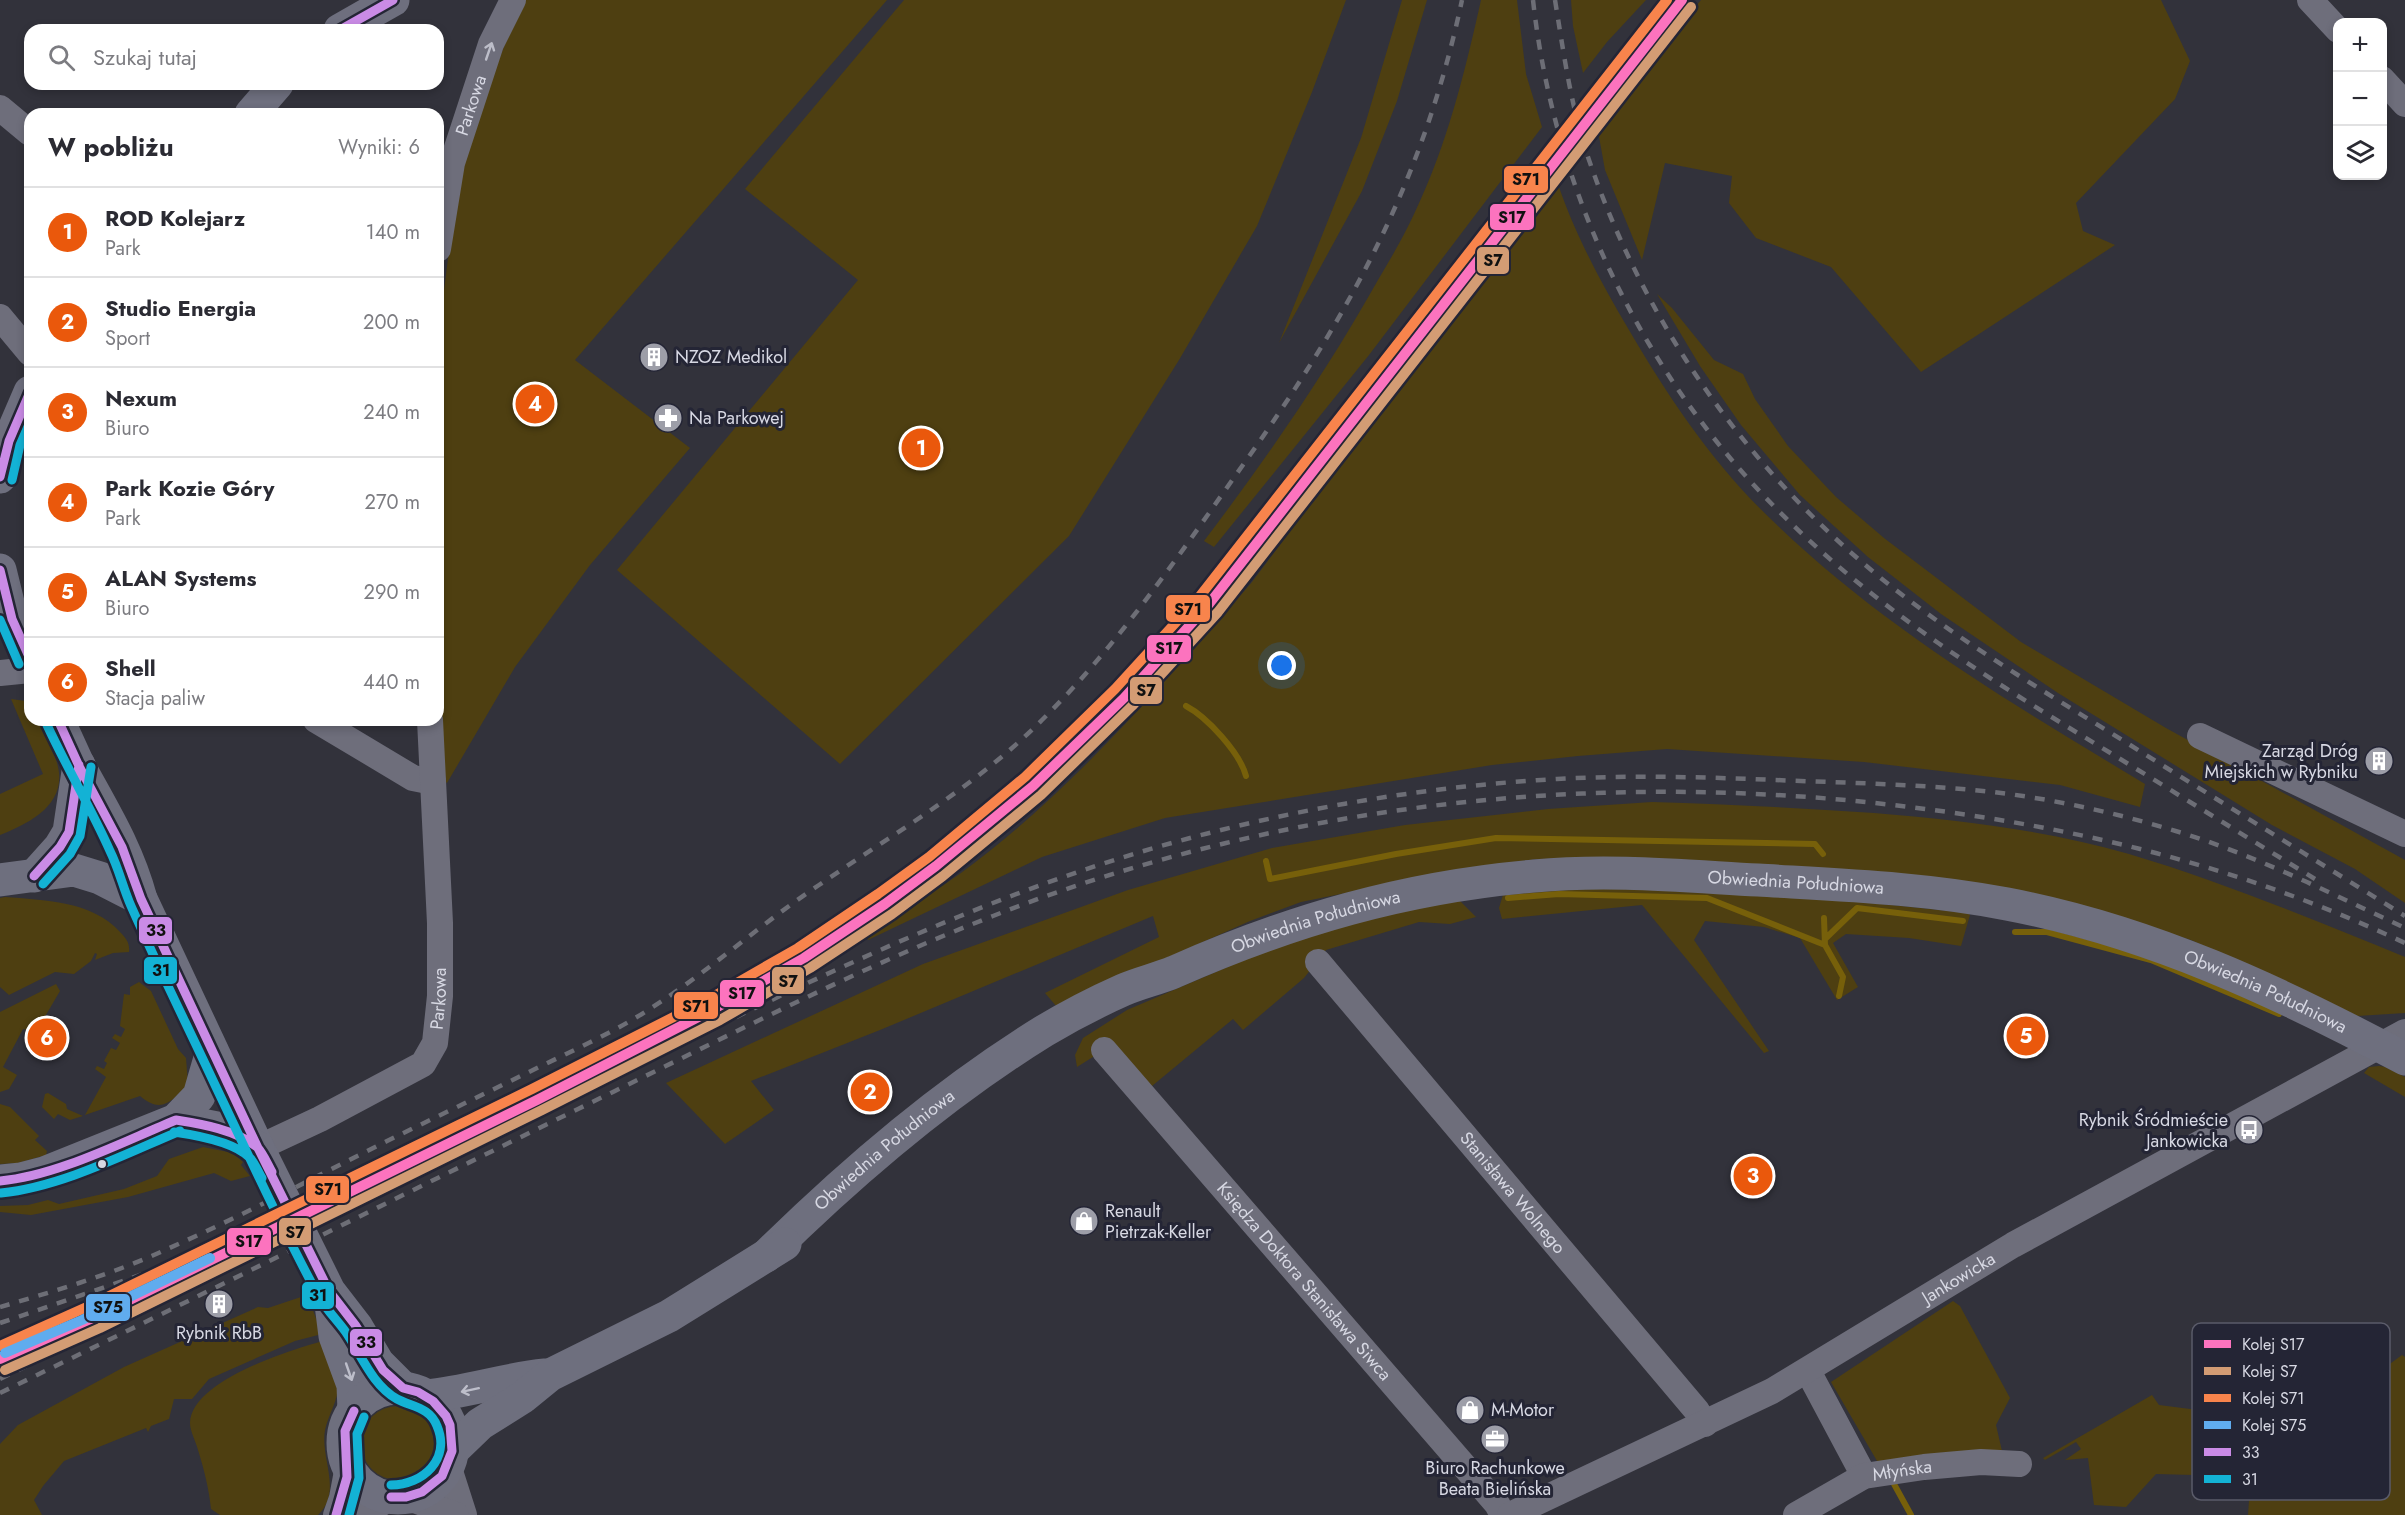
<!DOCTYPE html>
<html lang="pl">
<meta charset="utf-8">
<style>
:root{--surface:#fff;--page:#f2f2f3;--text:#2b2b33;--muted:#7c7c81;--line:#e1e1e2;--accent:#ea580c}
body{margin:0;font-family:Jost,sans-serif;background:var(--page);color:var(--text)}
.controls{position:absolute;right:18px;top:18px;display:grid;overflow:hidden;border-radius:12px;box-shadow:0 3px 9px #0003}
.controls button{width:54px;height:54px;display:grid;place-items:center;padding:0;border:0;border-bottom:2px solid var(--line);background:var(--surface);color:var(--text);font:30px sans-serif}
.you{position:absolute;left:1282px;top:666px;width:21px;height:21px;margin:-15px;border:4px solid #fff;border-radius:50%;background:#1a73e8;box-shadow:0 0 0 9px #1a73e833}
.badge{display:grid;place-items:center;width:39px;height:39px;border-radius:50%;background:var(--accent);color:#fff;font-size:20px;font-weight:700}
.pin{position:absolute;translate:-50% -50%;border:3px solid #fff;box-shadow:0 2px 6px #0006}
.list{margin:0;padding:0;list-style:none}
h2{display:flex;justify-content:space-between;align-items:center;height:78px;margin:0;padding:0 24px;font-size:26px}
h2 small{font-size:20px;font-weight:400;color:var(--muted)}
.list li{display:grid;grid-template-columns:39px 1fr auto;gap:18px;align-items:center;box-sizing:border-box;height:90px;padding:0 24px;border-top:2px solid var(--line)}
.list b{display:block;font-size:22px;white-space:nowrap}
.list p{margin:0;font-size:20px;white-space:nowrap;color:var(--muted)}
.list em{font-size:20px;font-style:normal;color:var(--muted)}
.icon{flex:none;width:33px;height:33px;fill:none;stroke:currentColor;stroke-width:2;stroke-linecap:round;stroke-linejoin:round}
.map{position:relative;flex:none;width:2405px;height:1515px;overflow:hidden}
.search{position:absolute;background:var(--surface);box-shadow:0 3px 9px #0003;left:24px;top:24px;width:420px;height:66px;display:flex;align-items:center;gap:15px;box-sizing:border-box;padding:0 21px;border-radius:18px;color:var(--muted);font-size:22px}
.panel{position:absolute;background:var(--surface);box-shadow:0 3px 9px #0003;left:24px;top:108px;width:420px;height:618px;border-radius:18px}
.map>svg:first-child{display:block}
.green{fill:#4e3f11}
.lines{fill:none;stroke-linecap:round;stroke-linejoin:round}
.stream{stroke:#77600a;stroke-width:6}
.minor{stroke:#6e6e7b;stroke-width:26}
.major{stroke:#6e6f7e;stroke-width:33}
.rail{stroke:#6d6e76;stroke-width:4.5;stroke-dasharray:10 10;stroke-linecap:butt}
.bus-1-casing{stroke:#242535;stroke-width:14}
.bus-2-casing{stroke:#242535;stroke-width:14}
.bus-1{stroke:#ca8be6;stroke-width:9}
.bus-2{stroke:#13b2d5;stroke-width:9}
.rail-1-casing{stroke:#242535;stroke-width:15}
.rail-2-casing{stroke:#242535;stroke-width:15}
.rail-3-casing{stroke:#242535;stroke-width:15}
.rail-4-casing{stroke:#242535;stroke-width:15}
.rail-1{stroke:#fc73be;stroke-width:10}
.rail-2{stroke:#d39c74;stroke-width:10}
.rail-3{stroke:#f8844c;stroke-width:10}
.rail-4{stroke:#60acee;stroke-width:10}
.oneway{stroke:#bdbec9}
.oneway2{stroke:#bdbeca}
.bus-dot{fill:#d7d8e3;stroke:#242535;stroke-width:2}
.labels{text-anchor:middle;stroke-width:6;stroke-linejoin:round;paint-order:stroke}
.street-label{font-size:18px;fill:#d7d8e3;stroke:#242535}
.poi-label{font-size:18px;fill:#d7d8e3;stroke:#242535;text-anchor:start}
.key{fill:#242535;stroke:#5a5b69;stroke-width:1.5}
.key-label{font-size:16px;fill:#d7d8e3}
.line-badge{stroke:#242535;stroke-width:2}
.pale-badge-label{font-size:16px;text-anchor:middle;font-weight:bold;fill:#111}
</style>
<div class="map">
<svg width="2405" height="1515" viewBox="0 0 2405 1515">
<rect width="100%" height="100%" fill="#32323b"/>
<!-- green -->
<path class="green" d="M522,0H887L575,360L690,448L590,565L515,667L447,783L437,776L439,559L438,337L461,157Z
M904,0H1346L1312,92L1257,226L1179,360L1069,536L840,764L617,570L858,280L745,189Z
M1402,0H1427L1397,101L1362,191L1279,343L1361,138Z
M1481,0H1517L1526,74L1542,127L1369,355L1214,547L1204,541C1267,458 1327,371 1378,280C1391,258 1404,236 1415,212C1447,145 1465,72 1481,0Z
M1571,0H1646L1607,42L1583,73L1573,26Z
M1701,0H2161L2190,61L2175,99L2076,203L2083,231L2115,245L1921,372L1831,267L1756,238L1729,203L1732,176L1665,163L1642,260L1605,170L1596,120L1640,73Z
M1555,175C1572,229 1600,281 1629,330C1670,400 1716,468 1776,524C1885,629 2016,706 2145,784L2140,807L2060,785L1864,762L1667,749L1578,756L1492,765L1165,818L1042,857L868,940L864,933C897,914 930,895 961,873C1071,792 1162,685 1252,582Z
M1657,294L1672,308L1714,360L1743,374L1755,399L1788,446L1836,497L1884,538L2021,642L2166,728L2405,860V903L2355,869L2272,825L2058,693L1941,614L1868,557L1800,495L1741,425L1700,366Z
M11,699L26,701L30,705V720H37C44,734 53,748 57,763C69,803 31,823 0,835V794L43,774Z
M1652,802C1726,804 1800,808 1874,813C1959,820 2046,830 2129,854C2223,882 2314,920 2405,957V1013L2357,1016L2191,940L2124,919L1597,858L1537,859L1464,869L1301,902L1250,921L1057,1007L1045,993L1159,937L1153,916L880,1030L751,1081L774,1110L725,1144L666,1083L923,964L1128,890L1272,848L1405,825L1548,809Z
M1688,884L1968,913L1970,915L1961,946L1909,938L1846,934L1833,943L1858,987L1837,1000L1800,938L1764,927L1705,921L1694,940L1769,1051L1764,1053L1642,905L1502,919L1499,908L1505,888Z
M5,897C43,900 93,901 120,932C126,938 130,943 129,952L113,953L95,960L97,954L95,953L91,961L74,974L55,972L9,995L0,987V898Z
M1457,898L1476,917L1450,924L1419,922L1326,950L1304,978L1243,1030L1233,1019L1152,1086L1104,1050L1077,1067L1075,1055L1083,1038L1127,1010L1293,939Z
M139,982L151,991L178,1049L186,1058L188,1084C173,1100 162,1115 140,1096L85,1115L106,1077L95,1069L97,1066L104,1069L107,1063L104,1061L111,1048L116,1050L120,1043L112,1038L115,1034L121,1037L125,1029L120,1026L124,994L130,995V987Z
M56,984L60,991L36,1032L23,1029L3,1067L17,1075L9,1089L0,1092V1012Z
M2379,1066L2385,1067L2405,1077V1097L2364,1073L2369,1067Z
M48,1093L66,1104L67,1109L83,1116L70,1120L58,1114L54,1119L42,1107L45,1094Z
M0,1104L10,1107L39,1136L35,1140L47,1151L46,1155L18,1163L0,1164Z
M203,1147L233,1153L243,1162L241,1165L250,1176L231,1181L214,1173L128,1197L31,1215L0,1212V1206L28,1205L48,1200L59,1204L124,1189L157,1176L169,1159Z
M307,1295L322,1334L295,1341L209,1379L192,1399H174L169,1419L151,1426L148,1432L146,1428L64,1461L43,1486L34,1500L42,1515H0V1444L18,1425L124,1367L258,1307L268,1308Z
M1953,1301L1960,1306L2010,1398L1996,1425L2002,1451L1880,1466L1831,1382Z
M323,1341C328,1353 336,1368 338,1380C340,1399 329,1412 325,1430C320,1459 343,1491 318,1515H220L211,1509C209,1489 204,1469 198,1450C196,1442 190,1431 190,1423C191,1381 290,1350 323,1341Z
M2402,1355L2405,1357V1515H2248L2250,1486L2194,1475L2156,1474L2126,1507L2094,1505L2088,1458L2065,1460L2081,1449L2076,1442L2045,1460L2043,1458L2152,1395L2159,1405L2308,1424Z
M361 1443a37 37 0 1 1 74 0a37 37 0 1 1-74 0Z"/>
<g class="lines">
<!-- stream -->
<path class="stream" d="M1186,706C1207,717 1240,753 1246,776
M1266,861L1270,879L1396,854L1496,838L1815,844L1823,854
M1508,898L1559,894L1707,898L1825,945
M1824,918L1825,945L1843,977L1839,996
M2015,932H2047L2151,960L2279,1014
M1825,939L1857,908L1963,921
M1894,1484L1911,1515"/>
<!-- minor -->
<g class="minor">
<path d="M2310,0L2338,30"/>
<path d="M2382,79L2405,104"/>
<path d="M0,108L30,133"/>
<path id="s1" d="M438,249L452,163L491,44L513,0"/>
<path d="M0,317L30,353"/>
<path d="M0,673L30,670"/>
<path d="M316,720L413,778L433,782"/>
<path d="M2200,736L2405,834"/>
<path id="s2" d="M1318,962L1697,1411L1705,1424"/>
<path id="s3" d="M1104,1050L1497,1504L1503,1515"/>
<path id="s4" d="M258,1148L320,1119L423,1064L435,1043L440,996V923L430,720"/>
<path d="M1808,1371L1864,1476"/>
<path d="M448,1465L464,1515"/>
<path d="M406,1497L456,1515"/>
<path d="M336,1515L342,1498L348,1466"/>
<path d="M363,1515L391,1497"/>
<path id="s5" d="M1510,1515L1772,1391L2013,1245L2405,1032"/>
<path id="s6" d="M1796,1515L1864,1476L1924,1467L1981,1462L2019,1464"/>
</g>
<!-- major -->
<g class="major">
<path d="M340,30L393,0"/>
<path d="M251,114L277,84"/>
<path d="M0,477L9,441L30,392"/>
<path d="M0,570L12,619L30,659"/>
<path d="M58,720C65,735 72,751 79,766C104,812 127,848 141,899L258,1148L329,1291L356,1326L378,1363L403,1388"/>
<path d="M34,876L60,847L69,832L79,765"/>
<path d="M0,880L74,870L100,878L141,899"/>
<path d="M176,1120L222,1129L258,1148"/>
<path d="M0,1181L21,1179L44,1173L176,1120L199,1096L212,1051"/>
<path id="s7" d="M766,1256C851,1172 942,1094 1044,1031C1069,1016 1096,1002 1123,990C1139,983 1157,979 1174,972C1292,920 1405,887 1534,876C1609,869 1683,876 1758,880C1841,885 1925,888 2007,904C2149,931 2278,991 2405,1059"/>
<path d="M330,1296L335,1336L353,1385L354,1411"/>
<circle cx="398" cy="1443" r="55"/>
<path d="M426,1396C467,1392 505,1379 545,1375"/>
<path d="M452,1451L480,1424L523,1397L550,1375L669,1316L785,1244"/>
</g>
<!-- rail -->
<path class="rail" d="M1533,0C1555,199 1649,388 1794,526C1885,614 1992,681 2099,746C2171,790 2243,835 2315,879
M1555,0C1563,49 1570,100 1585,148C1641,319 1746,470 1887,583C1962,643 2045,692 2127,743C2219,801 2312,858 2405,916
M0,1307C55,1291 113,1274 165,1250C240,1217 313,1178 387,1141C436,1117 486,1093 535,1069C572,1051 610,1034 645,1012C706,974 759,925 819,885C896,832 975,787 1042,720C1120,643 1182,551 1245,462C1350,314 1424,179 1462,0
M0,1323L146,1273L205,1247
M0,1379C200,1281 399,1182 599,1084C791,990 982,893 1190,838C1310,806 1433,786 1557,779C1630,775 1703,777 1775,780C1848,783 1921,784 1993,792C2052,799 2112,812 2169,829C2251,853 2328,892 2405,928
M0,1393C208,1292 414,1189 621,1088C744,1028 866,965 993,916C1069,886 1147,862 1226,843C1439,792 1658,780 1875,803C2061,823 2235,863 2405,943"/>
<!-- bus-1 casing -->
<g class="bus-1-casing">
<path id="bus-1" d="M340,30L393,0
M0,477L9,441L30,392
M0,570L12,619L30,659
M58,720L79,766L122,847L141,899L258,1148L329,1291L356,1326L383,1370L403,1388L418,1392L433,1401L446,1416L450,1425L452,1451L442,1476L422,1492L406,1497H391
M34,876L60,847L69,832L79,765
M176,1120C202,1124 236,1130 257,1147C263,1153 268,1165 272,1172
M0,1181C57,1176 122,1142 176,1120
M336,1515L347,1477L345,1431L354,1411"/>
</g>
<!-- bus-2 casing -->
<g class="bus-2-casing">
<path id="bus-2" d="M12,480L20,445L30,422
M0,620L19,664
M47,725C67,768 91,808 110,851C119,869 123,888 131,906C158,967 188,1027 216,1087C249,1156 281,1227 318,1295C325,1308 336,1319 345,1331C361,1354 372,1385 397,1399C412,1407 430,1407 437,1426C451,1459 423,1485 391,1485
M43,884L70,854L80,836L91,767
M174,1132C195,1135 235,1142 250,1158C255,1163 258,1172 262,1178
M1,1193C61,1187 125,1154 180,1131
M349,1515L359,1478L357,1434L364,1417"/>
</g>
<!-- bus-1 -->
<use href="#bus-1" class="bus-1"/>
<!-- bus-2 -->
<use href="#bus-2" class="bus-2"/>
<!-- rail-1 casing -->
<g class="rail-1-casing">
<path id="rail-1" d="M0,1359L95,1317L537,1100L714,1009L804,958L885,904L936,866L1033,786L1124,698L1209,604L1682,0"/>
</g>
<!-- rail-2 casing -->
<g class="rail-2-casing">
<path id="rail-2" d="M5,1370L100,1328L542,1110L720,1020L810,968L892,914L943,876L1041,795L1132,706L1218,612L1691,7"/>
</g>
<!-- rail-3 casing -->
<g class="rail-3-casing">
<path id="rail-3" d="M0,1346L89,1306L532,1089L709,999L798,948L878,894L929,857L1025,777L1115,689L1200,596L1667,0"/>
</g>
<!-- rail-4 casing -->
<g class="rail-4-casing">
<path id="rail-4" d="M5,1353L82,1320L210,1258"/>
</g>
<!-- rail-1 -->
<use href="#rail-1" class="rail-1"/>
<!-- rail-2 -->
<use href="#rail-2" class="rail-2"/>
<!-- rail-3 -->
<use href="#rail-3" class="rail-3"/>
<!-- rail-4 -->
<use href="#rail-4" class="rail-4"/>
</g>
<!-- one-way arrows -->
<defs><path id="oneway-shaft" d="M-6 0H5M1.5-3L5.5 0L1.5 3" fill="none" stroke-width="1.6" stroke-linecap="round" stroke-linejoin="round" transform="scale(1.5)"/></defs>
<use class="oneway" href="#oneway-shaft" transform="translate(489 51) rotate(-71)"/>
<g class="oneway2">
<use href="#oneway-shaft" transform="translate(349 1372) rotate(71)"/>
<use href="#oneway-shaft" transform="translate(470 1390) rotate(168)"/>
</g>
<!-- icons -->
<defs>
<g id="building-disc" transform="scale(1.5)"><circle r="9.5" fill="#9d9ea8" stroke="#242535"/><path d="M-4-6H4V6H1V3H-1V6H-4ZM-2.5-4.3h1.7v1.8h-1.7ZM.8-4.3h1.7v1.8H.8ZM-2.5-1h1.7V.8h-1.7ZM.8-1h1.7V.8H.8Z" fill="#fff"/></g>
<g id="pharmacy-disc" transform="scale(1.5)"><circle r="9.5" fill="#9d9ea8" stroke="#242535"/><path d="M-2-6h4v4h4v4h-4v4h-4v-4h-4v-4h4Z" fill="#fff"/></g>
<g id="bus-disc" transform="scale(1.5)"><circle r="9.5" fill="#9d9ea8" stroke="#242535"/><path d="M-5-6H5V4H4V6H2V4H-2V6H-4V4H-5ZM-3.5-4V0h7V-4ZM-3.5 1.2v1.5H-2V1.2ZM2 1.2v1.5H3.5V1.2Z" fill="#fff"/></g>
<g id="shop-disc" transform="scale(1.5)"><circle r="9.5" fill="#9d9ea8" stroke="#242535"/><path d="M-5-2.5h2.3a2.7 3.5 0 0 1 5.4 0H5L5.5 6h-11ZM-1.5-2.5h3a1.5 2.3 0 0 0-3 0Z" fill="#fff"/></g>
<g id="office-disc" transform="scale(1.5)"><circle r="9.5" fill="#9d9ea8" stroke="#242535"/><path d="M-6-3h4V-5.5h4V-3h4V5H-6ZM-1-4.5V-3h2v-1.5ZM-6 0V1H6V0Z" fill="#fff"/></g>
</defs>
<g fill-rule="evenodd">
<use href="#building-disc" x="654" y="357"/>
<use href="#pharmacy-disc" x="668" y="418"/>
<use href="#building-disc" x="2379" y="761"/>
<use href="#bus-disc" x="2249" y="1130"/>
<use href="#shop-disc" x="1084" y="1221"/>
<use href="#building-disc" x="219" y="1304"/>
<use href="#shop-disc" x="1470" y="1410"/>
<use href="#office-disc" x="1495" y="1439"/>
</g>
<!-- markers -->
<circle class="bus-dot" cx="102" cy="1164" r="5"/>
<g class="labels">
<!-- street labels -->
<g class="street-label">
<text dy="6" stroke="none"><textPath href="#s1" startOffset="148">Parkowa</textPath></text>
<text dy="6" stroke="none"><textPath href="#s7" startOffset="1138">Obwiednia Południowa</textPath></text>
<text dy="6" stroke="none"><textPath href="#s7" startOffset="652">Obwiednia Południowa</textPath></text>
<text dy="6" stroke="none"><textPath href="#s7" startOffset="1624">Obwiednia Południowa</textPath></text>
<text dy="6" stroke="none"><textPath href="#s4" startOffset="254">Parkowa</textPath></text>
<text dy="6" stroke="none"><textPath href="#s7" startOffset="159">Obwiednia Południowa</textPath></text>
<text dy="6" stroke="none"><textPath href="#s2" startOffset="302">Stanisława Wolnego</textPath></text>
<text dy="6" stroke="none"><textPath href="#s5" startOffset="508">Jankowicka</textPath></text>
<text dy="6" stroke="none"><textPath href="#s3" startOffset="306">Księdza Doktora Stanisława Siwca</textPath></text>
<text dy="6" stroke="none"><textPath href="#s6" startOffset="117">Młyńska</textPath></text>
</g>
<!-- poi labels -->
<g class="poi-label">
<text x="675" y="363">NZOZ Medikol</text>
<text x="689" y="424">Na Parkowej</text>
<text x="2358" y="757" text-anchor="end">Zarząd Dróg<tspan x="2358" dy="21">Miejskich w Rybniku</tspan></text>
<text x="2228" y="1126" text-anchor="end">Rybnik Śródmieście<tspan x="2228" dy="21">Jankowicka</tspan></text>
<text x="1105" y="1217">Renault<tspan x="1105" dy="21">Pietrzak-Keller</tspan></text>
<text x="219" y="1339" text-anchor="middle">Rybnik RbB</text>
<text x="1491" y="1416">M-Motor</text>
<text x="1495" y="1474" text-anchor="middle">Biuro Rachunkowe<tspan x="1495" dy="21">Beata Bielińska</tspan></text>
</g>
</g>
<!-- legend -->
<rect x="2192" y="1323" width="198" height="177" rx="9" class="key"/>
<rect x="2204" y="1340" width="27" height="8" fill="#fc73be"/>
<rect x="2204" y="1367" width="27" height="8" fill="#d39c74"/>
<rect x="2204" y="1394" width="27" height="8" fill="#f8844c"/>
<rect x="2204" y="1421" width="27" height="8" fill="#60acee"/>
<rect x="2204" y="1448" width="27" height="8" fill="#ca8be6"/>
<rect x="2204" y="1475" width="27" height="8" fill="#13b2d5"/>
<g class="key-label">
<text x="2242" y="1350">Kolej S17</text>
<text x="2242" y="1377">Kolej S7</text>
<text x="2242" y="1404">Kolej S71</text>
<text x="2242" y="1431">Kolej S75</text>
<text x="2242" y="1458">33</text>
<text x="2242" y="1485">31</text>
</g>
<g class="line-badge">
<rect x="1503" y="165" width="46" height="29" rx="6" fill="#f8844c"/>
<rect x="1489" y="203" width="46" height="28" rx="6" fill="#fc73be"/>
<rect x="1476" y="246" width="34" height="29" rx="6" fill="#d39c74"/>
<rect x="1165" y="594" width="46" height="29" rx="6" fill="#f8844c"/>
<rect x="1146" y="634" width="46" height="29" rx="6" fill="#fc73be"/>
<rect x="1129" y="676" width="34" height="29" rx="6" fill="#d39c74"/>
<rect x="138" y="916" width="35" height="29" rx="6" fill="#ca8be6"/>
<rect x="143" y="956" width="35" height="29" rx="6" fill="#13b2d5"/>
<rect x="771" y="966" width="34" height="29" rx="6" fill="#d39c74"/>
<rect x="719" y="979" width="46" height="29" rx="6" fill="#fc73be"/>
<rect x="673" y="991" width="46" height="29" rx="6" fill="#f8844c"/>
<rect x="305" y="1175" width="45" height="29" rx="6" fill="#f8844c"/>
<rect x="278" y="1217" width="34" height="29" rx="6" fill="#d39c74"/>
<rect x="226" y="1227" width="46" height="29" rx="6" fill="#fc73be"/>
<rect x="301" y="1281" width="34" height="29" rx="6" fill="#13b2d5"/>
<rect x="85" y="1293" width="46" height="29" rx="6" fill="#60acee"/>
<rect x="349" y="1328" width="34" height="29" rx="6" fill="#ca8be6"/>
</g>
<g class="pale-badge-label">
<text x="1526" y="185">S71</text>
<text x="1512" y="223">S17</text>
<text x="1493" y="266">S7</text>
<text x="1188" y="615">S71</text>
<text x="1169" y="654">S17</text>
<text x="1146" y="696">S7</text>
<text x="156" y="936">33</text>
<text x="161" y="976">31</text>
<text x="788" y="987">S7</text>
<text x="742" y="999">S17</text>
<text x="696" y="1012">S71</text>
<text x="328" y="1195">S71</text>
<text x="295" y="1238">S7</text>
<text x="249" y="1247">S17</text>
<text x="318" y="1301">31</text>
<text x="108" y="1313">S75</text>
<text x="366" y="1348">33</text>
</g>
</svg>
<div class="controls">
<button>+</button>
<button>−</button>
<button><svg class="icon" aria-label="layers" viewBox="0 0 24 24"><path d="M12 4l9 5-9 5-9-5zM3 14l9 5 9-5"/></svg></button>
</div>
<div class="you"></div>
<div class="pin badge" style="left:921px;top:448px">1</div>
<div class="pin badge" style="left:870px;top:1092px">2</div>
<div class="pin badge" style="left:1753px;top:1176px">3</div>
<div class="pin badge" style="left:535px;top:404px">4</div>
<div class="pin badge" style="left:2026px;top:1036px">5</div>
<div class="pin badge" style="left:47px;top:1038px">6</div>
<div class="search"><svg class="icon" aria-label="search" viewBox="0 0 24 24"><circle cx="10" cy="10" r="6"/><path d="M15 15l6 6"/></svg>Szukaj tutaj</div>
<section class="panel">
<h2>W pobliżu<small>Wyniki: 6</small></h2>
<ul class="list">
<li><span class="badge">1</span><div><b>ROD Kolejarz</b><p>Park</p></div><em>140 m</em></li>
<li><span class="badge">2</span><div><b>Studio Energia</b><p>Sport</p></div><em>200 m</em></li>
<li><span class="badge">3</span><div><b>Nexum</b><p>Biuro</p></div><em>240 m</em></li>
<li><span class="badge">4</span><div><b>Park Kozie Góry</b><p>Park</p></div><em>270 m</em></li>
<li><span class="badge">5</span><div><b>ALAN Systems</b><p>Biuro</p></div><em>290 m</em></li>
<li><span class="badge">6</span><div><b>Shell</b><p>Stacja paliw</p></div><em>440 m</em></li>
</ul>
</section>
</div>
